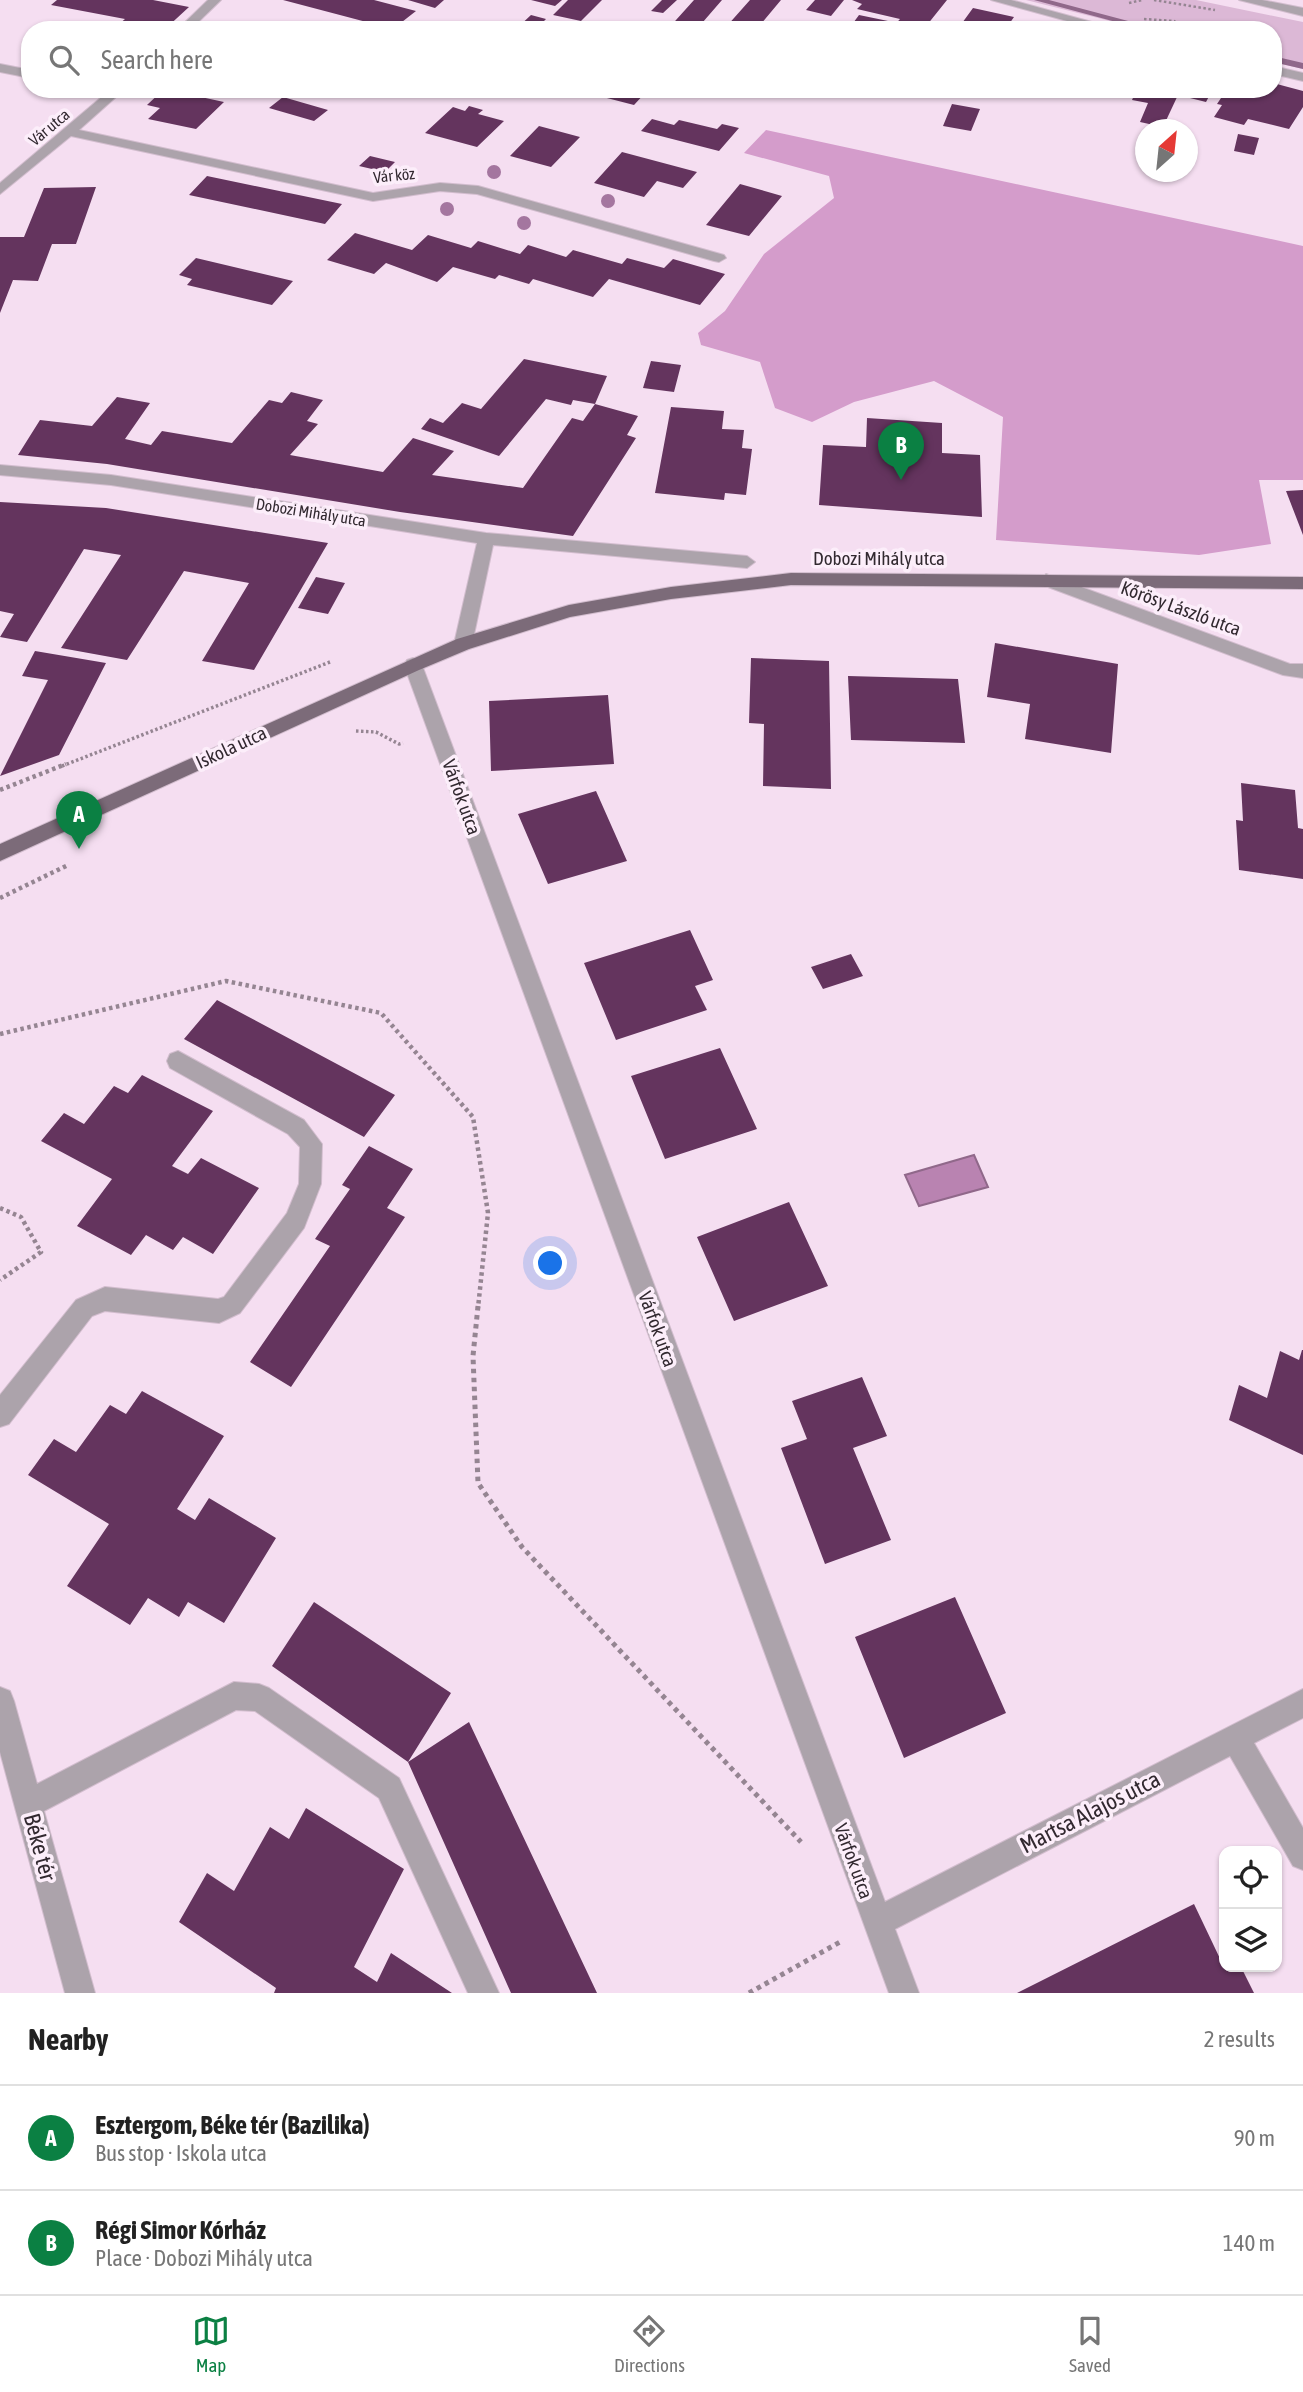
<!DOCTYPE html>
<meta charset="utf-8">
<style>
:root{--surface:#fff;--page:#f6f6f6;--text:#222;--muted:#767676;--line:#e0e0e0;--accent:#0b8043}
body{margin:0;font-family:"Asap Condensed",sans-serif;background:var(--page);color:var(--text)}
.controls{position:absolute;right:21px;bottom:21px;display:grid;overflow:hidden;border-radius:14px;box-shadow:0 2px 5px #0004}
.controls button{width:63px;height:63px;display:grid;place-items:center;padding:0;border:0;border-bottom:2px solid var(--line);background:var(--surface);color:var(--text);font:35px sans-serif}
.compass{position:absolute;left:1135px;top:119px;width:63px;height:63px;border-radius:50%;background:var(--surface);box-shadow:0 2px 5px #0004;rotate:27deg}
.you{position:absolute;left:551px;top:1264px;width:24px;height:24px;margin:-18px;border:5px solid #fff;border-radius:50%;background:#1a73e8;box-shadow:0 0 0 10px #1a73e833}
.badge{display:grid;place-items:center;width:46px;height:46px;border-radius:50%;background:var(--accent);color:#fff;font-size:23px;font-weight:700}
.pin{position:absolute;translate:-50% -58px;filter:drop-shadow(0 2px 4px #0008)}
.pin::after{content:'';position:absolute;top:37px;width:24px;height:21px;background:inherit;clip-path:polygon(0 0,100% 0,50% 100%)}
.list{margin:0;padding:0;list-style:none}
h2{display:flex;justify-content:space-between;align-items:center;height:91px;margin:0;padding:0 28px;font-size:30px}
h2 small{font-size:23px;font-weight:400;color:var(--muted)}
.list li{display:grid;grid-template-columns:46px 1fr auto;gap:21px;align-items:center;box-sizing:border-box;height:105px;padding:0 28px;border-top:2px solid var(--line)}
.list b{display:block;font-size:26px;white-space:nowrap}
.list p{margin:0;font-size:23px;white-space:nowrap;color:var(--muted)}
.list em{font-size:23px;font-style:normal;color:var(--muted)}
.icon{flex:none;width:38px;height:38px;fill:none;stroke:currentColor;stroke-width:2;stroke-linecap:round;stroke-linejoin:round}
.map{position:relative;flex:none;width:1303px;height:1993px;overflow:hidden}
.search{position:absolute;background:var(--surface);box-shadow:0 2px 5px #0004;left:21px;right:21px;top:21px;height:77px;display:flex;align-items:center;gap:18px;box-sizing:border-box;padding:0 24px;border-radius:28px;color:var(--muted);font-size:26px}
.sheet{height:301px;background:var(--surface)}
nav{display:flex;justify-content:space-around;align-items:center;box-sizing:border-box;height:98px;border-top:2px solid var(--line);background:var(--surface);font-size:19px;color:var(--muted)}
nav a{display:grid;justify-items:center;gap:4px}
nav .on{color:var(--accent)}
.map>svg:first-child{display:block}
.green{fill:#dcb8d6}
.forest{fill:#d49ccb}
.water{fill:#b983b1;stroke:#90688a;stroke-width:2}
.lines{fill:none;stroke-linecap:round;stroke-linejoin:round}
.stream{fill:#90688a;fill-rule:evenodd}
.building{fill:#64345e}
.minor-casing{stroke:#d2bdce;stroke-width:2}
.major-casing{stroke:#d2bdce;stroke-width:2}
.path-far3{stroke:#958592;stroke-width:2.5;stroke-dasharray:2.5 2.5;stroke-linecap:butt}
.path-far2{stroke:#958592;stroke-width:3.5;stroke-dasharray:2.5 2.5;stroke-linecap:butt}
.path-far1{stroke:#958592;stroke-width:4.5;stroke-dasharray:3.5 3.5;stroke-linecap:butt}
.path{stroke:#958592;stroke-width:5;stroke-dasharray:4.5 4.5;stroke-linecap:butt}
.minor{fill:#aca3ab;fill-rule:evenodd}
.major{fill:#7c6b79;fill-rule:evenodd}
.tree{fill:#a4769f}
.labels{text-anchor:middle;stroke-width:7;stroke-linejoin:round;paint-order:stroke}
.far-street-label{font-size:16px;fill:#322930;stroke:#fceefa}
.street-label{font-size:19px;fill:#322930;stroke:#fceefa}
.near-street-label{font-size:23px;fill:#322930;stroke:#fceefa}
</style>
<div class="map">
<svg width="1303" height="1993" viewBox="0 0 1303 1993">
<rect width="100%" height="100%" fill="#f5def1"/>
<!-- green -->
<path class="green" d="M1026,0H1196L1303,22V69L1273,62V30H1146Z"/>
<!-- forest -->
<path class="forest" d="M766,130L1303,246V480H1259L1271,544L1199,555L996,540L1003,417L934,381L854,402L812,422L775,408L760,362L701,345L698,333L725,311L764,254L834,198L829,176L744,153Z"/>
<!-- water -->
<path class="water" d="M974,1155L988,1187L919,1206L905,1175Z"/>
<g class="lines">
<!-- stream -->
<path class="stream" d="M1034,0H1049L1162,30H1146Z
M1273,56L1303,63V69L1273,62Z"/>
</g>
<!-- building -->
<path class="building" d="M57,0H153L189,7L164,30H112L125,19L51,5Z
M283,0H374L416,11L393,29Z
M408,0H444L435,8Z
M531,0H562L555,6Z
M568,0H602L581,21L553,15Z
M662,0H677L663,13L651,11Z
M694,0H722L696,30H667Z
M750,0H781L756,30L726,27Z
M815,0H844L831,16L806,10Z
M852,0H947L923,30H890L900,19L857,9L862,4Z
M973,8L1014,17L1005,30H957Z
M531,15L546,19L535,30H515Z
M859,15L888,21L881,30H848Z
M1273,83L1303,91V107L1289,129L1248,119L1244,125L1214,117L1222,105L1217,104L1227,89H1273Z
M164,89L224,102L196,129L148,119L160,108L147,105Z
M610,89H634L646,92L634,105L603,97Z
M1137,89H1213L1206,102L1178,95L1163,127L1140,122L1148,103L1132,100Z
M283,97L328,110L314,121L269,108Z
M952,104L980,109L971,131L943,126Z
M469,106L483,110L478,114L504,121L477,147L425,133L453,107L465,111Z
M652,119L674,125L679,120L717,129L722,124L739,128L719,151L641,131Z
M539,126L580,137L551,167L510,156Z
M1238,134L1259,138L1254,155L1234,151Z
M622,152L697,172L683,188L657,181L644,197L594,183Z
M370,156L395,162L385,172L359,166Z
M207,176L342,204L325,224L189,195Z
M740,184L782,196L749,236L706,225Z
M96,187L76,244H52L38,281L13,280L0,313V237H24L44,188Z
M355,233L412,250L428,235L471,248L478,241L520,254L528,245L566,257L573,250L622,264L627,258L664,268L673,259L725,274L700,305L609,279L593,297L533,279L529,284L499,275L495,279L453,267L437,282L386,263L374,274L327,260Z
M196,258L293,281L272,305L187,285L192,279L179,275Z
M524,359L607,376L595,404L573,400L571,405L546,399L499,456L421,429L430,418L443,423L462,403L481,409Z
M651,361L681,365L674,392L643,388Z
M291,392L323,400L307,421L318,424L290,455L383,472L413,438L454,451L432,475L523,488L572,418L583,421L595,404L638,416L627,435L636,438L573,536L400,512L107,464L18,455L40,420L92,426L117,397L150,403L125,439L151,445L162,431L232,443L269,400L282,403Z
M671,407L724,411L722,429L744,430L742,448L752,449L746,495L725,493L724,500L655,493Z
M867,418L942,423V453L980,455L982,517L819,505L823,445L866,447Z
M1303,490V535L1286,491Z
M0,502L106,508L328,543L254,670L202,661L249,583L184,571L127,660L61,648L121,555L84,549L27,642L0,637L14,614L0,611Z
M316,577L345,583L328,614L298,608Z
M995,643L1118,664L1111,753L1025,739L1030,704L987,697Z
M35,651L106,663L59,755L0,776L48,680L22,676Z
M751,658L829,661L831,789L763,786L764,724L749,723Z
M848,676L958,679L965,743L851,740Z
M608,695L614,764L491,771L489,701Z
M1241,783L1295,790L1298,828L1303,829V879L1239,870L1236,820L1243,821Z
M596,791L627,861L548,884L518,814Z
M690,930L713,980L695,986L707,1010L616,1040L584,963Z
M851,954L863,976L823,989L811,967Z
M217,1000L395,1095L364,1137L184,1039Z
M720,1048L757,1129L665,1159L631,1076Z
M142,1075L213,1111L172,1166L188,1174L201,1158L259,1188L213,1254L183,1237L173,1250L146,1235L131,1255L77,1226L112,1179L41,1141L64,1113L84,1124L114,1086L128,1093Z
M369,1146L413,1169L387,1208L405,1217L291,1387L250,1362L330,1246L315,1239L350,1189L342,1185Z
M789,1202L828,1286L734,1321L697,1237Z
M1302,1350H1303V1455L1229,1420L1239,1385L1267,1398L1280,1351L1299,1360Z
M862,1377L887,1436L853,1448L891,1540L825,1564L781,1448L807,1439L792,1401Z
M142,1391L224,1436L177,1509L195,1520L209,1498L276,1538L224,1623L188,1602L179,1617L148,1598L130,1625L67,1586L109,1524L28,1475L54,1439L76,1452L110,1405L126,1414Z
M955,1597L1006,1713L904,1758L855,1637Z
M314,1602L451,1693L408,1762L272,1666Z
M469,1722L597,1993H511L408,1762Z
M306,1808L404,1869L354,1967L377,1982L391,1953L452,1993H274L276,1988L179,1922L207,1873L234,1891L270,1827L289,1839Z
M1194,1904L1224,1967H1241L1254,1993H1017Z"/>
<g class="lines">
<!-- minor casing -->
<g class="minor-casing">
<path id="minor" d="M208,0H221L190,30H177Z
M991,0H1011L1121,30H1100Z
M1239,0H1262L1303,8V16Z
M0,64L30,70V78L0,72Z
M1273,66L1303,73V81L1273,74Z
M111,89H125L79,130L373,193L440,183L478,186L724,255L726,258L719,262L714,261L477,194L440,191L373,201L71,136L0,194V183Z
M0,465L111,475L486,533L747,556L755,562L747,568L493,545L472,644L469,649H457L454,644L477,543L111,485L0,475Z
M1046,574L1290,664H1303V678L1283,675L1040,584L1037,580Z
M413,658L419,660L422,665L885,1902L1303,1689V1718L1254,1743L1303,1828V1870L1293,1866L1230,1756L895,1929L919,1993H889L404,665L407,660Z
M178,1051L304,1120L322,1144L321,1184L304,1228L240,1313L219,1323L105,1311L92,1316L9,1424L0,1427V1395L76,1300L105,1287L218,1299L224,1297L287,1213L299,1184L300,1147L288,1134L170,1068L167,1061L170,1054Z
M234,1682L259,1684L269,1688L399,1778L499,1993H468L379,1798L255,1711L236,1710L44,1811L95,1993H65L0,1752V1687L10,1691L14,1701L37,1784Z"/>
</g>
<!-- major casing -->
<g class="major-casing">
<path id="major" d="M791,573L1303,577V589L791,585L671,599L570,617L469,649L419,670L0,861V844L457,639L569,605L671,587Z"/>
</g>
<!-- path-far3 -->
<path class="path-far3" d="M1154,0L1215,10
M1129,3L1142,0
M1144,19L1174,21L1188,30"/>
<!-- path-far2 -->
<path class="path-far2" d="M356,731L376,732L399,744L403,743
M62,766L330,662"/>
<!-- path-far1 -->
<path class="path-far1" d="M0,790L66,764
M0,898L68,865
M0,1034L226,981L381,1013L473,1117L488,1213L478,1308
M0,1208L21,1217L41,1252L0,1280"/>
<!-- path -->
<path class="path" d="M478,1306L473,1356L478,1483L522,1547L801,1842
M749,1993L840,1942"/>
<!-- minor -->
<use href="#minor" class="minor"/>
<!-- major -->
<use href="#major" class="major"/>
</g>
<!-- trees -->
<g class="tree">
<circle cx="494" cy="172" r="7"/>
<circle cx="608" cy="201" r="7"/>
<circle cx="447" cy="209" r="7"/>
<circle cx="524" cy="223" r="7"/>
</g>
<g class="labels">
<!-- far-street labels -->
<g class="far-street-label">
<text transform="translate(49 127) rotate(-40)" y="6">Vár utca</text>
<text transform="translate(394 175) rotate(-6)" y="6">Vár köz</text>
<text transform="translate(311 512) rotate(9)" y="6">Dobozi Mihály utca</text>
</g>
<!-- street labels -->
<g class="street-label">
<text x="879" y="565">Dobozi Mihály utca</text>
<text transform="translate(1181 608) rotate(20)" y="7">Kőrösy László utca</text>
<text transform="translate(231 747) rotate(-25)" y="7">Iskola utca</text>
<text transform="translate(462 797) rotate(70)" y="7">Várfok utca</text>
<text transform="translate(658 1329) rotate(70)" y="7">Várfok utca</text>
<text transform="translate(854 1861) rotate(70)" y="7">Várfok utca</text>
</g>
<!-- near-street labels -->
<g class="near-street-label">
<text transform="translate(1090 1812) rotate(-27)" y="8">Martsa Alajos utca</text>
<text transform="translate(40 1847) rotate(75)" y="8">Béke tér</text>
</g>
</g>
</svg>
<div class="controls">
<button><svg class="icon" aria-label="locate" viewBox="0 0 24 24"><circle cx="12" cy="12" r="6"/><path d="M12 2v4M12 18v4M2 12h4M18 12h4"/></svg></button>
<button><svg class="icon" aria-label="layers" viewBox="0 0 24 24"><path d="M12 4l9 5-9 5-9-5zM3 14l9 5 9-5"/></svg></button>
</div>
<svg class="compass" viewBox="-18 -18 36 36"><path d="M0-13l5 13h-10z" fill="#e53935"/><path d="M0 13l5-13h-10z" fill="#767676"/></svg>
<div class="you"></div>
<div class="pin badge" style="left:79px;top:849px">A</div>
<div class="pin badge" style="left:901px;top:480px">B</div>
<div class="search"><svg class="icon" aria-label="search" viewBox="0 0 24 24"><circle cx="10" cy="10" r="6"/><path d="M15 15l6 6"/></svg>Search here</div>
</div>
<section class="sheet">
<h2>Nearby<small>2 results</small></h2>
<ul class="list">
<li><span class="badge">A</span><div><b>Esztergom, Béke tér (Bazilika)</b><p>Bus stop · Iskola utca</p></div><em>90 m</em></li>
<li><span class="badge">B</span><div><b>Régi Simor Kórház</b><p>Place · Dobozi Mihály utca</p></div><em>140 m</em></li>
</ul>
</section>
<nav>
<a class="on"><svg class="icon" aria-label="map" viewBox="0 0 24 24"><path d="M3 6l6-2 6 2 6-2v14l-6 2-6-2-6 2zM9 4v14M15 6v14"/></svg>Map</a>
<a><svg class="icon" aria-label="directions" viewBox="0 0 24 24"><path d="M12 3l9 9-9 9-9-9zM9 14v-3h6M13 9l2 2-2 2"/></svg>Directions</a>
<a><svg class="icon" aria-label="saved" viewBox="0 0 24 24"><path d="M7 4h10v16l-5-4-5 4z"/></svg>Saved</a>
</nav>
